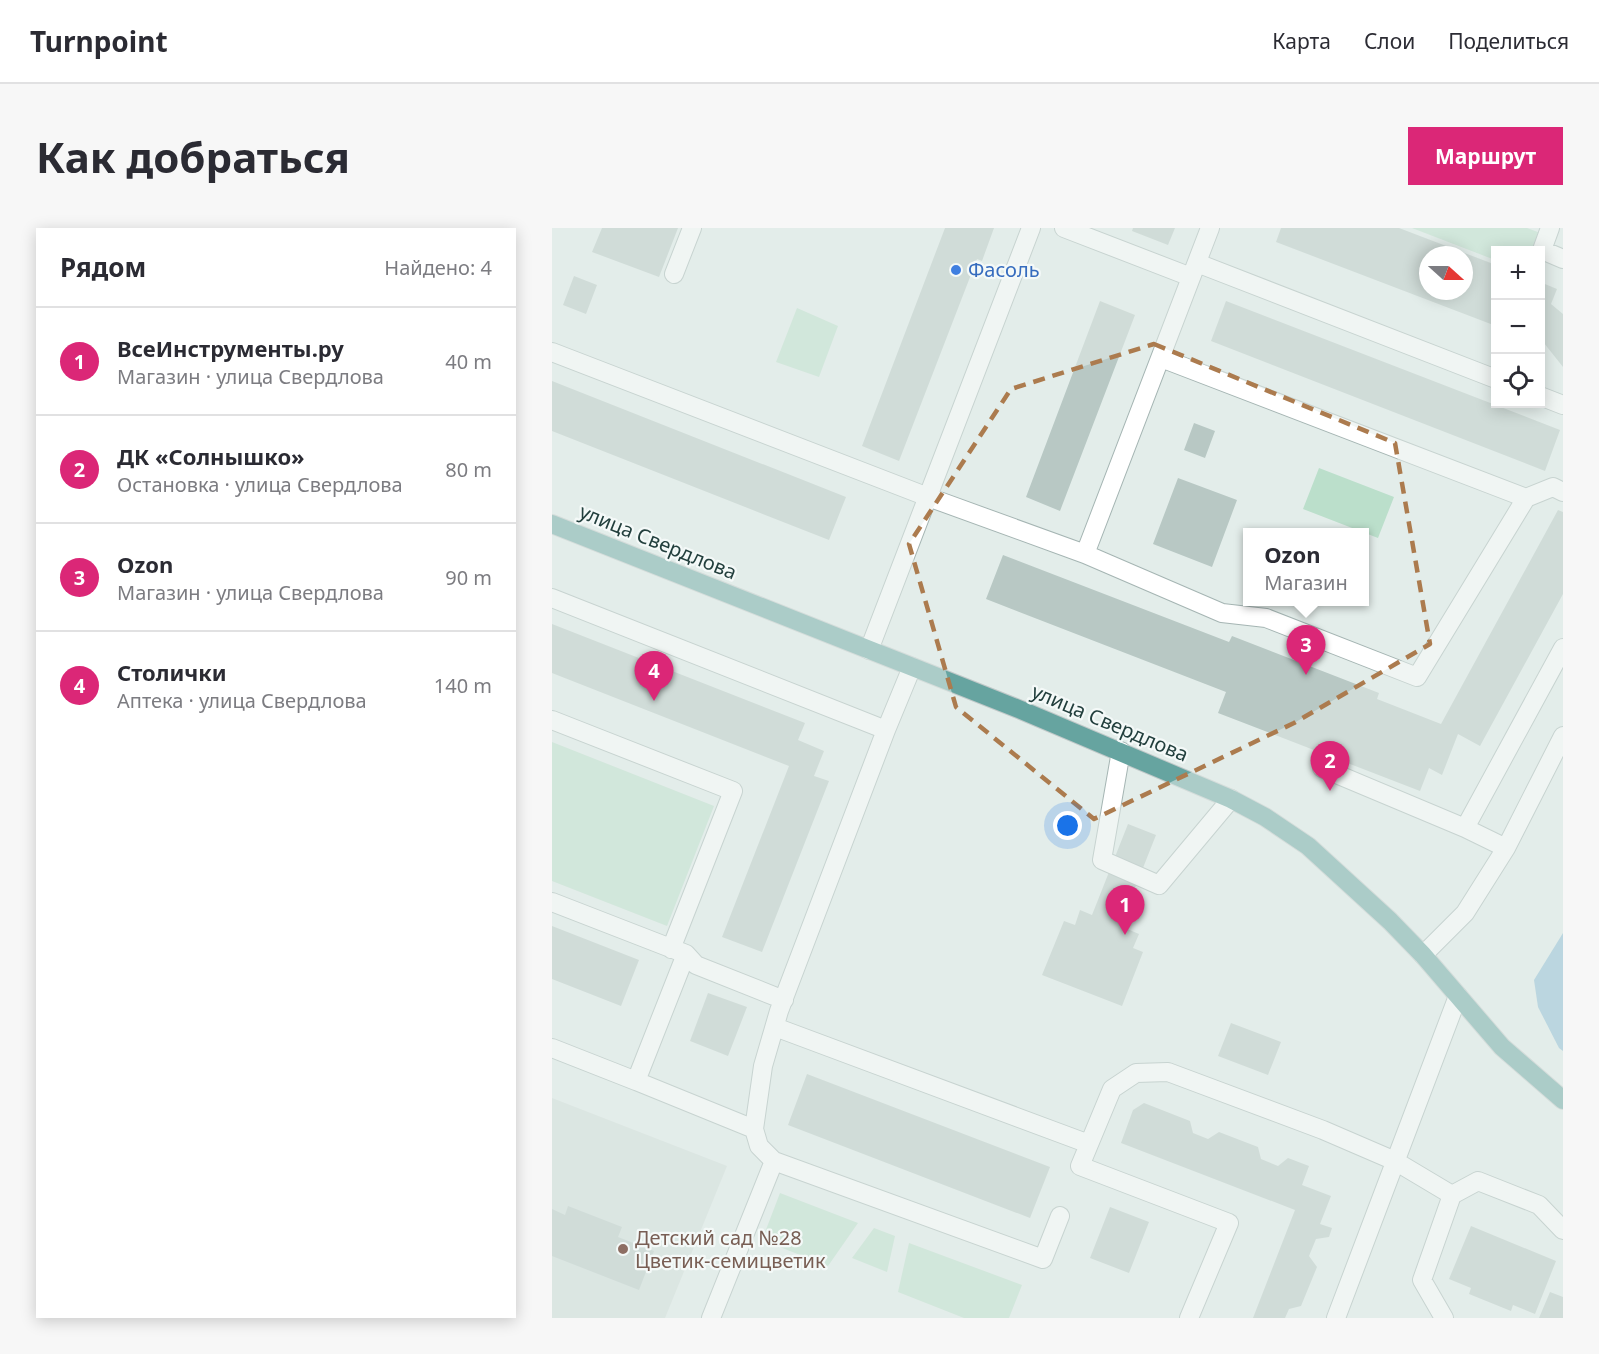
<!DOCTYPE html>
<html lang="ru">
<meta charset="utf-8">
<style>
:root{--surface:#fff;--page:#f7f7f7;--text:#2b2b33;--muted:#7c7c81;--line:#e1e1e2;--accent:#db2777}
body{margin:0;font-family:"Noto Sans",sans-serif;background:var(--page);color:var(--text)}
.controls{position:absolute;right:18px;top:18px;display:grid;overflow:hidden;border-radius:0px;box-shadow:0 3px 15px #0003}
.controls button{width:54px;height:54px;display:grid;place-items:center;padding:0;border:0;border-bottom:2px solid var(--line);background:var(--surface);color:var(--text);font:30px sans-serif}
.compass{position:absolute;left:867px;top:18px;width:54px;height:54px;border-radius:50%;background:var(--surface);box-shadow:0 3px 15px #0003;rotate:111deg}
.you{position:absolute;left:516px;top:598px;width:21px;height:21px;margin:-15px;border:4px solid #fff;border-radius:50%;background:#1a73e8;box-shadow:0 0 0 9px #1a73e833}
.badge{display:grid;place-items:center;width:39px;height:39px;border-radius:50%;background:var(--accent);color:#fff;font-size:20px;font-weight:700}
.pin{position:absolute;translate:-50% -50px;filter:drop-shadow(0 2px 3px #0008)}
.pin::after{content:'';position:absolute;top:32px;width:21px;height:18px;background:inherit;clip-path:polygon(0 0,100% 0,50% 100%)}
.popup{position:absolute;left:691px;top:300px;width:126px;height:78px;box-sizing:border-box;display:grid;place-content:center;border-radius:0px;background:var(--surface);filter:drop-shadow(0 2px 4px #0005);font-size:20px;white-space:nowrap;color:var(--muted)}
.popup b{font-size:22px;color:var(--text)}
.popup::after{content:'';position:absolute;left:50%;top:100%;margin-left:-12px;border:12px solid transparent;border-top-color:var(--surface)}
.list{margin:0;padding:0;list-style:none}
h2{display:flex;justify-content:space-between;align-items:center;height:78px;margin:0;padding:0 24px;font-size:26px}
h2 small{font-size:20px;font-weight:400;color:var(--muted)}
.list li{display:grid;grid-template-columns:39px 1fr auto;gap:18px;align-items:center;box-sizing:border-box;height:108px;padding:0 24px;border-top:2px solid var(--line)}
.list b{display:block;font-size:22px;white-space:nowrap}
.list p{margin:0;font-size:20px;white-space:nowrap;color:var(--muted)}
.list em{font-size:20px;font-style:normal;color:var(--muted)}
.icon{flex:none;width:33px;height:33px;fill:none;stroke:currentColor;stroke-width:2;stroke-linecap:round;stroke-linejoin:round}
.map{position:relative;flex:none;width:1011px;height:1090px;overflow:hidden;border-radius:0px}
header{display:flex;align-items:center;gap:36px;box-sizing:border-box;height:84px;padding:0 30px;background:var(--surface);border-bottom:2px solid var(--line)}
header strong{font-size:28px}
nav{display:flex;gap:33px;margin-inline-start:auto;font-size:21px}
.intro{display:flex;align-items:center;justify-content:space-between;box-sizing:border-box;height:144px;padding:0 36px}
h1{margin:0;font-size:42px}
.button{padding:15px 27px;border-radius:0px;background:var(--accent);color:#fff;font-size:21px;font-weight:700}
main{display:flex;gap:36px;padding:0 36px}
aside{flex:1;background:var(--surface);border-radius:0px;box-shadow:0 3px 15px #0003}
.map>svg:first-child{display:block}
.built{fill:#d1ddda}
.green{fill:#bbdfcb}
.water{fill:#89bbd4}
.building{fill:#b8c8c4;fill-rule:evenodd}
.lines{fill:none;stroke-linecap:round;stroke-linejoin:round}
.minor-casing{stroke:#a5b5b3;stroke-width:20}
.major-casing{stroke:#c1c9c9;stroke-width:20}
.minor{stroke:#fff;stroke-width:18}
.major{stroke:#66a4a0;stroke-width:18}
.marked{fill:none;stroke:#ac7b4e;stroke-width:4.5;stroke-dasharray:12 8;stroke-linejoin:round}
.shop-dot{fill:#3f7fe0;stroke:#f4f9f8;stroke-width:2}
.education-dot{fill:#8d6e63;stroke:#f4f9f8;stroke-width:2}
.labels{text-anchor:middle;stroke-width:4.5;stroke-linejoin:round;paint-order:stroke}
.shop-label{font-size:20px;fill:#366cbe;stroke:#f4f9f8;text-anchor:start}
.street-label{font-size:20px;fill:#223f3d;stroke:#f4f9f8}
.education-label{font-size:20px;fill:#785e54;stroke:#f4f9f8;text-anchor:start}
</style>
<header>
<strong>Turnpoint</strong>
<nav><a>Карта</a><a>Слои</a><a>Поделиться</a></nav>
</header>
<div class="intro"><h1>Как добраться</h1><a class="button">Маршрут</a></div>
<main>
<aside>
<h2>Рядом<small>Найдено: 4</small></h2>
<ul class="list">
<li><span class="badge">1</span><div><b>ВсеИнструменты.ру</b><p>Магазин · улица Свердлова</p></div><em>40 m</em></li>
<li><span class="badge">2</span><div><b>ДК «Солнышко»</b><p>Остановка · улица Свердлова</p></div><em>80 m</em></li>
<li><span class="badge">3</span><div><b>Ozon</b><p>Магазин · улица Свердлова</p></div><em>90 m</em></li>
<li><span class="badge">4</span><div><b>Столички</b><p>Аптека · улица Свердлова</p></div><em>140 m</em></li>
</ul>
</aside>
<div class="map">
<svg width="1011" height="1090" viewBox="0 0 1011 1090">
<rect width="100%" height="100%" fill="#e3edea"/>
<!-- built -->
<path class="built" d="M0,870L175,938L113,1090H0Z"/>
<!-- green -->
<path class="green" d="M860,0H975L991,6L984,22H944L943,32Z
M245,80L286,98L267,149L224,134Z
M767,240L842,269L826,310L751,281Z
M0,514L162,578L115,698L0,653Z
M228,965L306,995L276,1038L210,1012Z
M322,1000L343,1008L335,1044L300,1030Z
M357,1015L470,1057L457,1090H412L346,1064Z"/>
<!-- water -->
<path class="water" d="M1011,705V823L1007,820L986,779L982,752Z"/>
<!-- building -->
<path class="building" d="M50,0H126L107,49L40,24Z
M393,0H442L430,33L425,31L347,233L310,218Z
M581,0H623L616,17L580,3Z
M729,0H847L944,37V98L724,14ZM876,27H912V63H876Z
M22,48L45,57L34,86L11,77Z
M988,54L1005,61L999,76L1011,86V139L988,110Z
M548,73L583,87L508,283L474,269Z
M674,73L1008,202L993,243L659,113Z
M0,153L294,269L277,312L0,203Z
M642,195L663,203L653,230L632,222Z
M626,250L685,272L660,339L601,316Z
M1006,282L1011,284V366L928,518L906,506L890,547L877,540L868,563L666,485L674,464L434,371L451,327L677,414L680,408L827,465L825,471L889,496Z
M0,396L253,495L246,512L272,523L262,548L277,553L210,724L170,709L237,538L0,445Z
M576,596L604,607L568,698L587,706L581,720L591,724L570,778L490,747L512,693L523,697L528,682L540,687Z
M0,698L87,732L69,778L0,751Z
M156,765L195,779L176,828L138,813Z
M679,795L729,814L716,847L666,828Z
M255,846L498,939L478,990L236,897Z
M592,875L638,893L641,905L656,911L667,904L706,919L709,931L726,938L736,930L757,938L750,957L779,968L768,996L780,1000L777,1009L764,1011L757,1028L765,1039L749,1078L737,1081L733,1090H701L743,982L569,915L581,882Z
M16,978L70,999L66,1009L102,1023L87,1062L0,1028V981L13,987Z
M558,979L597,994L577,1045L538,1030Z
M919,998L1004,1033L983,1086L961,1077L959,1083L917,1066L919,1060L897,1051Z
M998,1064L1011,1069V1090H987Z"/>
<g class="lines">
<!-- minor casing -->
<g class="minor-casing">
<path id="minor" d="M512,0L639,49
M998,0L990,22L1011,31
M645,35L944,151
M122,46L140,0
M0,124L376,269L533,326L670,385L714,390L865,449L974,270
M609,130L974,270L1001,259L1011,264
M988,168L1011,177
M533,326L658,0
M0,370L334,502
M317,422L479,0
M360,439L334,502L227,783L211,838L202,901L207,918L222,933L491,1031L508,988
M0,492L181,563L119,721
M569,523L550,632L607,657L679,571
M770,540L913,600
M954,620L913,600L1011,420
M0,674L134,726L144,737L232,772
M871,727L913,685L954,620L1011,508
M223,799L537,916
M0,820L84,853L134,726
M84,853L202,901
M159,1090L222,933
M637,1090L677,995L528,938L560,861L584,845L616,844L771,902L843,933L900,967
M784,1090L906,768
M892,1090L870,1052L900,967L926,953L987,977L1011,1002"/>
</g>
<!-- major casing -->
<g class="major-casing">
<path id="major" d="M0,296L469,482L679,571L713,589L756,618L838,693L871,727L950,819L1011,872"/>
</g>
<!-- minor -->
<use href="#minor" class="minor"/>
<!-- major -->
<use href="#major" class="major"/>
</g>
<!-- marked area -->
<path d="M0 0H1011V1090H0ZM602,116L843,215L878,416L742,495L542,591L404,479L357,316L459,161Z" fill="#e3edea" fill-opacity=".55" fill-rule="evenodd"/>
<path class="marked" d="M602,116L843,215L878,416L742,495L542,591L404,479L357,316L459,161Z"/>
<!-- markers -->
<circle class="shop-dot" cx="404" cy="42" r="6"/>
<circle class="education-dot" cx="71" cy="1021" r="6"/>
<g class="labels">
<!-- shop labels -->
<g class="shop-label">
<text x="416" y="49">Фасоль</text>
</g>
<!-- street labels -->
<g class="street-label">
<text transform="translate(106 314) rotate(22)" y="7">улица Свердлова</text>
<text transform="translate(558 495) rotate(23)" y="7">улица Свердлова</text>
</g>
<!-- education labels -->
<g class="education-label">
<text x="83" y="1017">Детский сад №28<tspan x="83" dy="23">Цветик-семицветик</tspan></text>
</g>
</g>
</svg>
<div class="controls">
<button>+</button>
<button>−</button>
<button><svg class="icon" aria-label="locate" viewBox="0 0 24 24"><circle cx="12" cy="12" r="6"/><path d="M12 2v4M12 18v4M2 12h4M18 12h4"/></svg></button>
</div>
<svg class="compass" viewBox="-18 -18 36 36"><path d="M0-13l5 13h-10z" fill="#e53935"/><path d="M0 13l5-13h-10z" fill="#7c7c81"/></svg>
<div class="you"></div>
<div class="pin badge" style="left:573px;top:707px">1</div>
<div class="pin badge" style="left:778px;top:563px">2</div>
<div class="pin badge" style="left:754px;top:447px">3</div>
<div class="popup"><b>Ozon</b>Магазин</div>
<div class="pin badge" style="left:102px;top:473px">4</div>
</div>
</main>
